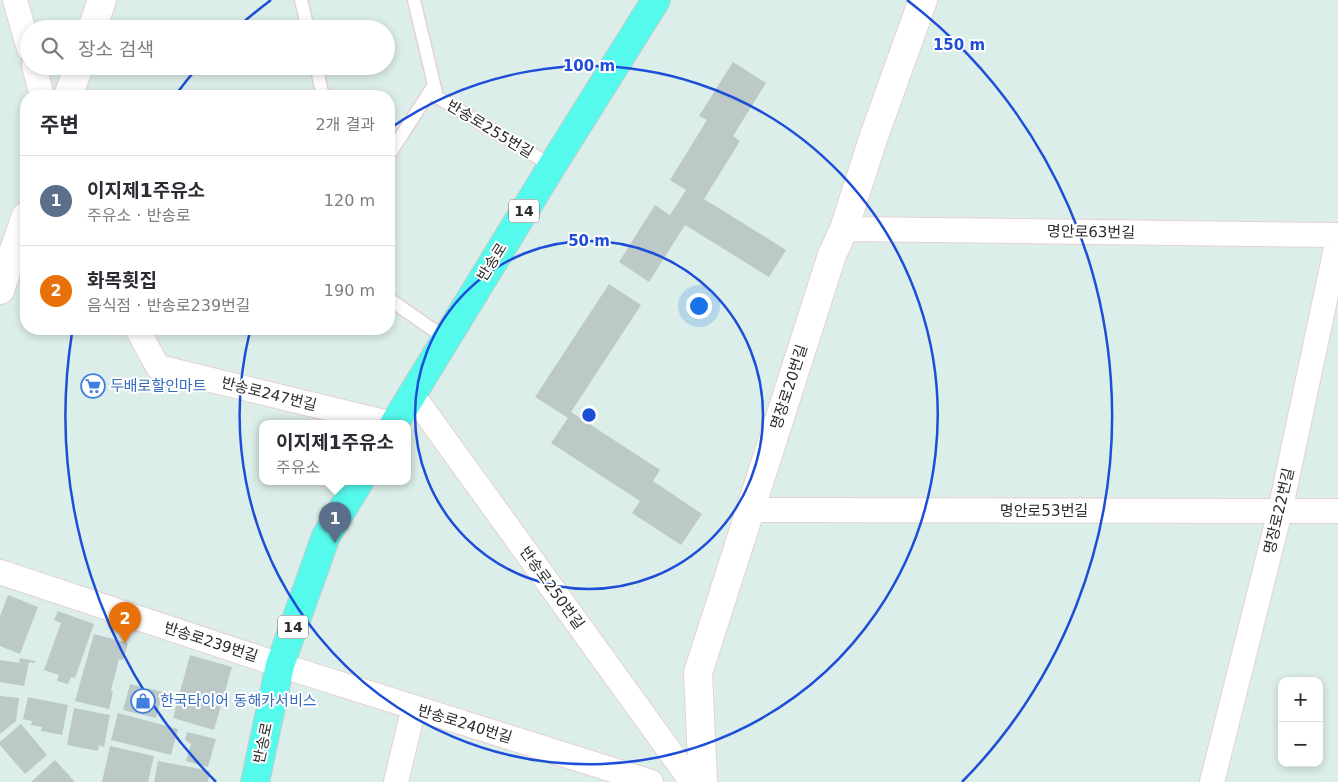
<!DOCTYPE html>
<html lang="ko">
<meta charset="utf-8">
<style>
:root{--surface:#fff;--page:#f7f7f7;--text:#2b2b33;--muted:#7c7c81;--line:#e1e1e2;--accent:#ea580c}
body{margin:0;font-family:"DejaVu Sans","Noto Sans KR",sans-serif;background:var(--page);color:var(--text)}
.controls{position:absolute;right:15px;bottom:15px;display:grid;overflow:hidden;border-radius:10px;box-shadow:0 2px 8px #0003}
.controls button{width:45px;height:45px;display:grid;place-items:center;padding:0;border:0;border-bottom:1px solid var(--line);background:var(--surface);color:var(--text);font:25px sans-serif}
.you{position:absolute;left:698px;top:305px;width:18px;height:18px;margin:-12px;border:4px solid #fff;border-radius:50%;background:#1a73e8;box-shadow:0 0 0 8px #1a73e833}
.badge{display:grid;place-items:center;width:32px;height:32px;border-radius:50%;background:var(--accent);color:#fff;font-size:16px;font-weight:700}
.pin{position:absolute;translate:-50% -41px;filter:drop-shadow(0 1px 2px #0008)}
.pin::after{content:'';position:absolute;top:26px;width:18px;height:15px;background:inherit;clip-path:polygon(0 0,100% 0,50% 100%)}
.popup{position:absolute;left:259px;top:420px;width:152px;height:65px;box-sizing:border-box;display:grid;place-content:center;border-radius:10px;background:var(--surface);filter:drop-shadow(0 1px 4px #0005);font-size:16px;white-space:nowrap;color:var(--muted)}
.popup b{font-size:19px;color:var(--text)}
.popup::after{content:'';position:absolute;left:50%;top:100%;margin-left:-10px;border:10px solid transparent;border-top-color:var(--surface)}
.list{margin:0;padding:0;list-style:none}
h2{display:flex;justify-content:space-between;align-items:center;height:65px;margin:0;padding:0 20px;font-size:21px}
h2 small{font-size:16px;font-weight:400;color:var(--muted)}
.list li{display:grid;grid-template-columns:32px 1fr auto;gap:15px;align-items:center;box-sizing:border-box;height:90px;padding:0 20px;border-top:1px solid var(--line)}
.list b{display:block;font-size:19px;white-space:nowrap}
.list p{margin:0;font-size:16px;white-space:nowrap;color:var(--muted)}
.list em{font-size:16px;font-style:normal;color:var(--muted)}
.icon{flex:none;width:28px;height:28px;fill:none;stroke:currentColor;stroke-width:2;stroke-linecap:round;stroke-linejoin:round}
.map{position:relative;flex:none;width:1338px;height:782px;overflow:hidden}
.search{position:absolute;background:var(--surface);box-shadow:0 2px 8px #0003;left:20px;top:20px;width:375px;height:55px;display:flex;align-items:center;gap:12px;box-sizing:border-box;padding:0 18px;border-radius:28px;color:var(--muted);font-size:19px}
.panel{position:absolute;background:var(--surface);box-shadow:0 2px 8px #0003;left:20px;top:90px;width:375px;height:245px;border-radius:20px}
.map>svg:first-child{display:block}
.building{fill:#bcc9c6}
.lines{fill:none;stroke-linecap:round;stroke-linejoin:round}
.lane-casing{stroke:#e5d1d2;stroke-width:15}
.street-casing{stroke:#e5d1d2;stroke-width:26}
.secondary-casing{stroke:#e5d1d2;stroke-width:30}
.primary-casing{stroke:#ccc;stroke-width:30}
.lane{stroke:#fff;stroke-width:12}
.street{stroke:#fff;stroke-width:24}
.secondary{stroke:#fff;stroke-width:28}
.primary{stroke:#55faed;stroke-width:28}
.ring{fill:none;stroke:#1d4ed8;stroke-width:2.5}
.labels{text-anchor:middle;stroke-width:4;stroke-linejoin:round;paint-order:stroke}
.shield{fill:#fff;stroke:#6b6b6b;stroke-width:1}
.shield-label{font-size:14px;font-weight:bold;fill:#2b2b2b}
.street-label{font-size:15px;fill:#2b2b2b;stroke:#fff}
.shop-label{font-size:15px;fill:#366cbe;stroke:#fff;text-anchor:start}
.centre{fill:#1d4ed8;stroke:#fff;stroke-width:2.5}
.ring-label{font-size:15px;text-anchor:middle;font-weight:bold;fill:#1d4ed8;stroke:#fff;stroke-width:4;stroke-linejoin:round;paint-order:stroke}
</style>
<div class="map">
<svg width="1338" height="782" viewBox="0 0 1338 782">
<rect width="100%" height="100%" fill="#dceee9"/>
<!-- building -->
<path class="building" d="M733,62L766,83L733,136L740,141L704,199L786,250L769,277L685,225L649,282L619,262L655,205L670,215L686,190L670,180L707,120L699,116Z
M609,284L641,305L571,412L660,470L653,481L702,514L681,545L632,513L640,501L551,443L568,418L535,397Z
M8,595L38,607L20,654L0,646V616Z
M58,611L94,624L75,678L71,677L68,684L57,681L59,675L44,670L61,623L54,620Z
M94,634L128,643L123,660L119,659L111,690L113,692L109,709L75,701Z
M190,655L232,667L214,730L173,718Z
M20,658L35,661V663L29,662L24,686L0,682V660L19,663Z
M130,684L163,692L156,718L123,710Z
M0,696L19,698L16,721L0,734Z
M28,697L68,705L62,735L41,731L42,727L31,725L32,721L23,719Z
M74,708L110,715L104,747L99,745L98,751L67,745Z
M118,713L178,729L171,755L111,740Z
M21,724L47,755L25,774L0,745V742Z
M187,732L216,739L208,767L186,761L191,744L185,740Z
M110,746L154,756L148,782H102Z
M55,760L75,782H31Z
M158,761L210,771L208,782H154Z"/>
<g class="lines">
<!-- lane casing -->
<g class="lane-casing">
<path id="lane" d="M301,0L308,29
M414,0L437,97L552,166
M316,66L323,96
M389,155L434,85
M389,299L445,338"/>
</g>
<!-- street casing -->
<g class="street-casing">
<path id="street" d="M15,0L29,49
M34,66L42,96
M844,229L1338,235
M137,329L158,367L392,424
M412,394L692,782
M749,510L1338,511
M0,572L280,665L651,782
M396,782L414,707
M1212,782L1280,511L1338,239"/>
</g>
<!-- secondary casing -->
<g class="secondary-casing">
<path id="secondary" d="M92,29L102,0
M68,96L79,66
M0,290L26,216
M703,782L698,673L832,255L844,229L874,136L923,0"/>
</g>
<!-- primary casing -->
<g class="primary-casing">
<path id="primary" d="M394,424L552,166L656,0
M255,782L280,665L326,536L359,482"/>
</g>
<!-- lane -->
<use href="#lane" class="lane"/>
<!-- street -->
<use href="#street" class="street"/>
<!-- secondary -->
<use href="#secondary" class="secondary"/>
<!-- primary -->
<use href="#primary" class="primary"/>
</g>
<!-- distance rings -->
<g class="ring">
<circle cx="589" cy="415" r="174"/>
<path d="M389 129A349 349 0 1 1 250 331"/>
<path d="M216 782A523 523 0 0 1 72 333M177 93A523 523 0 0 1 197 68M239 26A523 523 0 0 1 271 0M907 0A523 523 0 0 1 962 782"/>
</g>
<!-- icons -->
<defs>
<g id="supermarket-ring" transform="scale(1.25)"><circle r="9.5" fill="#fff" stroke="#3f7fe0" stroke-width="1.5"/><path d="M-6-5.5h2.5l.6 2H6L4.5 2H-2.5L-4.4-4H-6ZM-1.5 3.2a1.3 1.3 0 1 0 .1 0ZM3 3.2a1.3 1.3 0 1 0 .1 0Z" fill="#3f7fe0"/></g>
<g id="shop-ring" transform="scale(1.25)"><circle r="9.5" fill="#fff" stroke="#3f7fe0" stroke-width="1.5"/><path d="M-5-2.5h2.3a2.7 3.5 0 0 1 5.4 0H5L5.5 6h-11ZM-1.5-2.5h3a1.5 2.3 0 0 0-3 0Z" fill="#3f7fe0"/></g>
</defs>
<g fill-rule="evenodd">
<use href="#supermarket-ring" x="93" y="386"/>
<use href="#shop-ring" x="143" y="701"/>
</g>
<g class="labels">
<!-- shield labels -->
<g class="shield">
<rect x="509" y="199.5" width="30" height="23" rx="4"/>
<rect x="278" y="615.5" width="30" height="23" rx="4"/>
</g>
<g class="shield-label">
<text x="524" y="216">14</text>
<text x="293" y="632">14</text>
</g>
<!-- street labels -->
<g class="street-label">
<text transform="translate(490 129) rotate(31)" y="5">반송로255번길</text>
<text transform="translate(1091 232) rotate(1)" y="5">명안로63번길</text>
<text transform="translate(492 262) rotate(-58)" y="5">반송로</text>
<text transform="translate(789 387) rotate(-72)" y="5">명장로20번길</text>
<text transform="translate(269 394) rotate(14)" y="5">반송로247번길</text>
<text x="1044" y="516">명안로53번길</text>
<text transform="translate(1279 511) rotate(-77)" y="5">명장로22번길</text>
<text transform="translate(552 588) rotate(54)" y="5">반송로250번길</text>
<text transform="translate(211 642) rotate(18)" y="5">반송로239번길</text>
<text transform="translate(465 724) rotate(17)" y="5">반송로240번길</text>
<text transform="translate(263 743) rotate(-78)" y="5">반송로</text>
</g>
<!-- shop labels -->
<g class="shop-label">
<text x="110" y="391">두배로할인마트</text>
<text x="160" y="706">한국타이어 동해카서비스</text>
</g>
</g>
<circle cx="589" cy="415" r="8" class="centre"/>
<g class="ring-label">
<text x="959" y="50">150 m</text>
<text x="589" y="71">100 m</text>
<text x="589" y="246">50 m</text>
</g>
</svg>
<div class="controls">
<button>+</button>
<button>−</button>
</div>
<div class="you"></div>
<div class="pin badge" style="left:335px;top:543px;background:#5c6f8a">1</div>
<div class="popup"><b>이지제1주유소</b>주유소</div>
<div class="pin badge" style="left:125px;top:643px;background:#e8710a">2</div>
<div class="search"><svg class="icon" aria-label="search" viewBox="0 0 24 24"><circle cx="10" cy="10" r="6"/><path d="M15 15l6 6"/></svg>장소 검색</div>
<section class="panel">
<h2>주변<small>2개 결과</small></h2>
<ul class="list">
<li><span class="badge" style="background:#5c6f8a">1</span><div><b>이지제1주유소</b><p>주유소 · 반송로</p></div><em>120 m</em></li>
<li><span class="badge" style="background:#e8710a">2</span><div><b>화목횟집</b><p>음식점 · 반송로239번길</p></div><em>190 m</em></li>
</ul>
</section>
</div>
